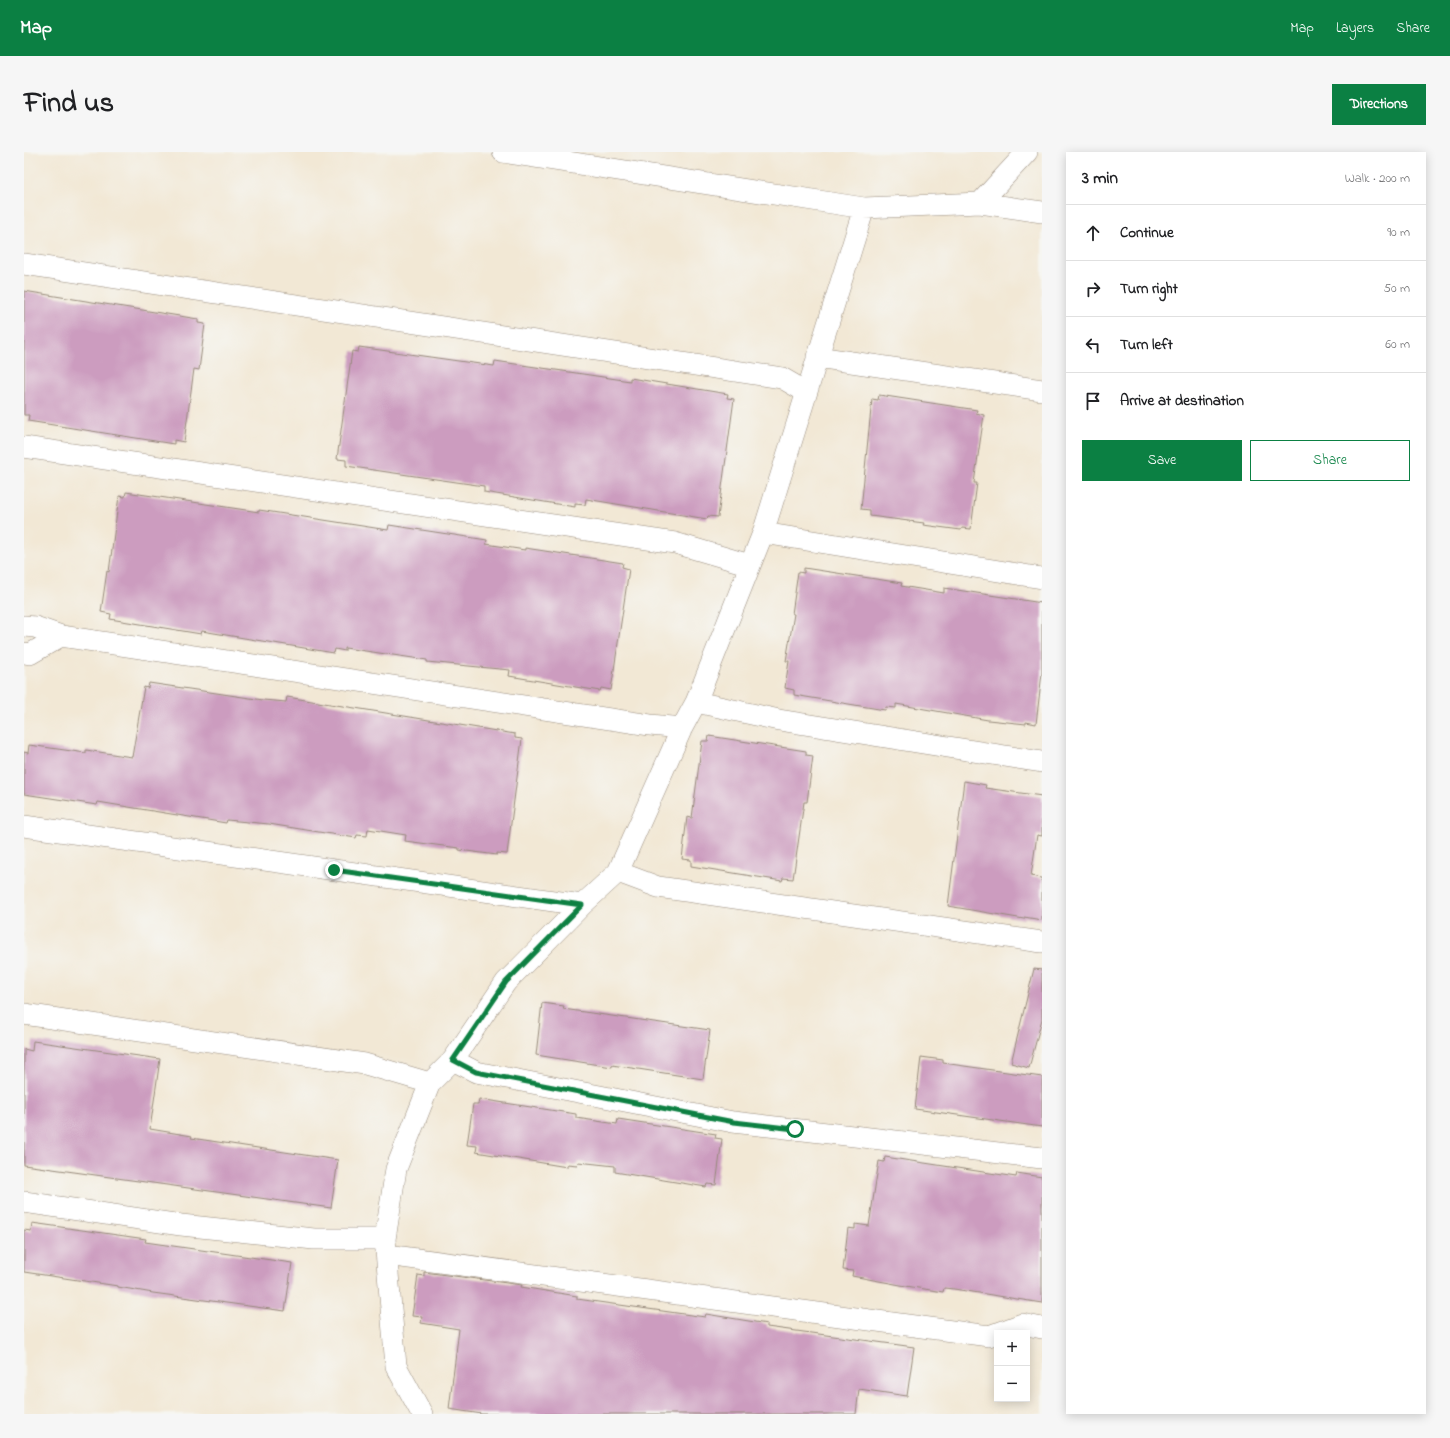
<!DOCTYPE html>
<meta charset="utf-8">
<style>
:root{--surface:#fff;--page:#f6f6f6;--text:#202124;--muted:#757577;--line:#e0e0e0;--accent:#0b8043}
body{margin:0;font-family:"Indie Flower",sans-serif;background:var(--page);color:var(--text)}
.controls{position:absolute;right:12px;bottom:12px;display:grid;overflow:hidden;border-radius:0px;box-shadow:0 2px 10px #0003}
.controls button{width:36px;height:36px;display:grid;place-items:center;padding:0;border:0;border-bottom:1px solid var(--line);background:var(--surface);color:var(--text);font:20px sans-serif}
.stop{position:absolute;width:12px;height:12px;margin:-9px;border:3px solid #0b8043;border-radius:50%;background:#fff}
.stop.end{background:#0b8043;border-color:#fff;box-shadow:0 1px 4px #0008}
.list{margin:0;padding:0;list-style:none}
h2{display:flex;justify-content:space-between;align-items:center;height:52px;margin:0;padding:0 16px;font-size:17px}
h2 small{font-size:13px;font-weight:400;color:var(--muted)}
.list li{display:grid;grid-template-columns:26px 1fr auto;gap:12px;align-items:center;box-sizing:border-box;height:56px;padding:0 16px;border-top:1px solid var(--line)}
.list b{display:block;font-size:15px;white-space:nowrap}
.list em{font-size:13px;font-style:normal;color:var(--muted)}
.actions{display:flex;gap:8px;padding:12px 16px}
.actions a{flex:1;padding:9px 0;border:1px solid var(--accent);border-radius:0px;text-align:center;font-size:14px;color:var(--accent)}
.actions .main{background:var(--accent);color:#fff}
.icon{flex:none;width:22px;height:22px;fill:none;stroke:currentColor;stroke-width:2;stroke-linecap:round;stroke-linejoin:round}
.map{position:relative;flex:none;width:1018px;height:1262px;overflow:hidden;border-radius:0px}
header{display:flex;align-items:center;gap:24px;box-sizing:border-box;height:56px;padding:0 20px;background:var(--accent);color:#fff}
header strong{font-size:19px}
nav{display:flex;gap:22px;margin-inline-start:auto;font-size:14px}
.intro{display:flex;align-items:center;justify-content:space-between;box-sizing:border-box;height:96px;padding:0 24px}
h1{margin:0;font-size:28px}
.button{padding:10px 18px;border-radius:0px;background:var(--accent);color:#fff;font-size:14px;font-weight:700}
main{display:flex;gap:24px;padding:0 24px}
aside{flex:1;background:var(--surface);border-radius:0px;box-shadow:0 2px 10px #0003}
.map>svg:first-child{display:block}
.building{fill:#cc9cbf}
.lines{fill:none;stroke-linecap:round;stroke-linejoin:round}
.minor-casing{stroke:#96897a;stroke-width:22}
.minor{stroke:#fff;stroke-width:21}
.route{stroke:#0b8043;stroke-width:5}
</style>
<header>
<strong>Map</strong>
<nav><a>Map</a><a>Layers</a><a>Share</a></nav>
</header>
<div class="intro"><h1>Find us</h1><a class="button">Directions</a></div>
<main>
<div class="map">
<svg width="1018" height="1262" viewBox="0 0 1018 1262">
<rect width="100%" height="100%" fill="#f6f6f2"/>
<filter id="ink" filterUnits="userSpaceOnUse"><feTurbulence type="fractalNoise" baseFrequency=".025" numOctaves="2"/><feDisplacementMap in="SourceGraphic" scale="8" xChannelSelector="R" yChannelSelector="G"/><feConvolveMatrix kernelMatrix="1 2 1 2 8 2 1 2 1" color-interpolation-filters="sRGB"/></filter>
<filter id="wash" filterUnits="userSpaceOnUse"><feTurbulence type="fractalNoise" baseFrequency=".012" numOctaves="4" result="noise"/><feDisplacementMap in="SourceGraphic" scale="16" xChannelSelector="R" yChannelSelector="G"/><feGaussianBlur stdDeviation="0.9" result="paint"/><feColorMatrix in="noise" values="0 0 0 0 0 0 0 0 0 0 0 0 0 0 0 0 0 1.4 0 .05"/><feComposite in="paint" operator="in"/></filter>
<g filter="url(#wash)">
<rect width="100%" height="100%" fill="#f2e8d5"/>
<g id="blocks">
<!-- building -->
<path class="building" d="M0,139L174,167V171L181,172L175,218L170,217L160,290L150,288V292L4,269L5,263H0Z
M335,195L470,214L471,209L606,229V226L704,242L703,246L710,247L694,365L684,364L683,367L562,347L561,353L551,352V355L460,340V334L322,314V308L313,307L328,199L334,200Z
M855,243L953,258L952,261L960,263L950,331H953L947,377L938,376L937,378L899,373L900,371L846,364V358L837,357L848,247L854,248Z
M102,340L235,360V358L364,378L365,373L463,388L462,392L501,398V396L599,411L598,415L605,417L587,538L577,536L576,539L485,524L486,518L403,510V508L321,496V499L311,497L310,501L178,479L177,482L86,467L87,462L77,460L83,419L85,420L95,344L101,345Z
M780,416L878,431L877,434L920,441V436L1018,451V521L1012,572L1002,570V572L964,568L872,552V556L862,555L861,558L770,543V538L761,536L765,509H762L770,462H768L774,420L780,421Z
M125,531L239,548L262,550L263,545L491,582V586L498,587L483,702L473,701V703L435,698V696L381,689L382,683L344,677L343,684L333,683L332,686L245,672L203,668L202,671L74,650L73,653L0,642V600L4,601L5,593L62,601V598L108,605L120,535L124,536Z
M685,584L782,599V603L789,604L783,650H780L769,727L759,726L758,729L667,714V708L658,707L663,665L668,666L678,589H684Z
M940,629L962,633L961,636L1018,644V684L1013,683L1007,724L1018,726V768L1000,765V767L924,754Z
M1010,817L1018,818V867L1005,916L987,911Z
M518,851L540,854L539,857L686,878L679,927L588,913V915L512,903Z
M9,889L136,907L126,977L168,984L167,986L314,1008L307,1056L0,1013V897L8,899Z
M897,905L919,908V911L1018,925V975L891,957Z
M455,947L552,962V966L593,972L594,967L692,982L691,986L698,987L692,1033L683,1032L682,1035L591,1020V1014L554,1010L553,1013L543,1012V1015L452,1000L453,994L443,993L449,952H454Z
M861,1005L992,1025L993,1021L1018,1025V1151L930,1137L920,1136L919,1140L882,1134L828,1124L829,1119L819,1118L824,1076L831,1077V1072L845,1074L855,1009L860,1010Z
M8,1071L122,1087L121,1090L268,1111L261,1159L129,1141L94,1135V1134L0,1120V1078L7,1079Z
M400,1120L498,1133L497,1135L553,1144V1147L681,1165L682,1162L743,1172V1175L890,1195L883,1244L835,1237L832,1262H458L425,1257L435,1177L397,1171L398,1165L388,1164L394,1123L400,1124Z"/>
</g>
</g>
<g filter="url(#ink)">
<use href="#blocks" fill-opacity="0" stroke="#96897a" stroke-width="1"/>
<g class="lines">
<!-- minor casing -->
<g class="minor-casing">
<path id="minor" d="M479,0L840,56L956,51L1018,60
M956,51L1003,0
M0,112L758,226L782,240
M793,205L1018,238
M0,295L651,391L726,413
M739,381L1018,426
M0,474L11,475L37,484L626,573L658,576
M0,501L6,502L37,484
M672,550L755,568L1018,610
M0,674L558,753
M594,720L634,735L1018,790
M0,862L341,912L406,931
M429,908L452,920L709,970L1018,1006
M0,1050L157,1073L290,1087H361
M363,1103L965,1184L973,1181
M974,1181L998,1172L1018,1176
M398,1262L372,1214L361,1087L372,1017L406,931L429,908L482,830L558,753L594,720L658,576L672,550L739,381L840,56"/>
</g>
<!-- minor -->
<use href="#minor" class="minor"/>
</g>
</g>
<g class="lines" filter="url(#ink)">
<!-- route -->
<path class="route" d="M310,718L558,753L482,830L429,908L452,920L710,970L771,977"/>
</g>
</svg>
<div class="controls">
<button>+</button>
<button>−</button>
</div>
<div class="stop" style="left:771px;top:977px"></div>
<div class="stop end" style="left:310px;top:718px"></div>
</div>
<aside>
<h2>3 min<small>Walk · 200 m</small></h2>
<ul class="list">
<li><svg class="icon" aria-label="ahead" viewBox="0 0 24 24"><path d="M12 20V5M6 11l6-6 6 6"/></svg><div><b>Continue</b></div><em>90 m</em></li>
<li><svg class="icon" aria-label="right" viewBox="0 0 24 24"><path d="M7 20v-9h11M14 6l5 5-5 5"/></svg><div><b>Turn right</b></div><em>50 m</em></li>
<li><svg class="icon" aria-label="left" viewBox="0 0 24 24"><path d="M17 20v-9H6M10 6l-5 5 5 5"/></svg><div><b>Turn left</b></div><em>60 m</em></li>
<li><svg class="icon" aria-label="arrive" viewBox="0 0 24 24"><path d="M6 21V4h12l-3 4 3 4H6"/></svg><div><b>Arrive at destination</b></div></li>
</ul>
<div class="actions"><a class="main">Save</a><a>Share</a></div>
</aside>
</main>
